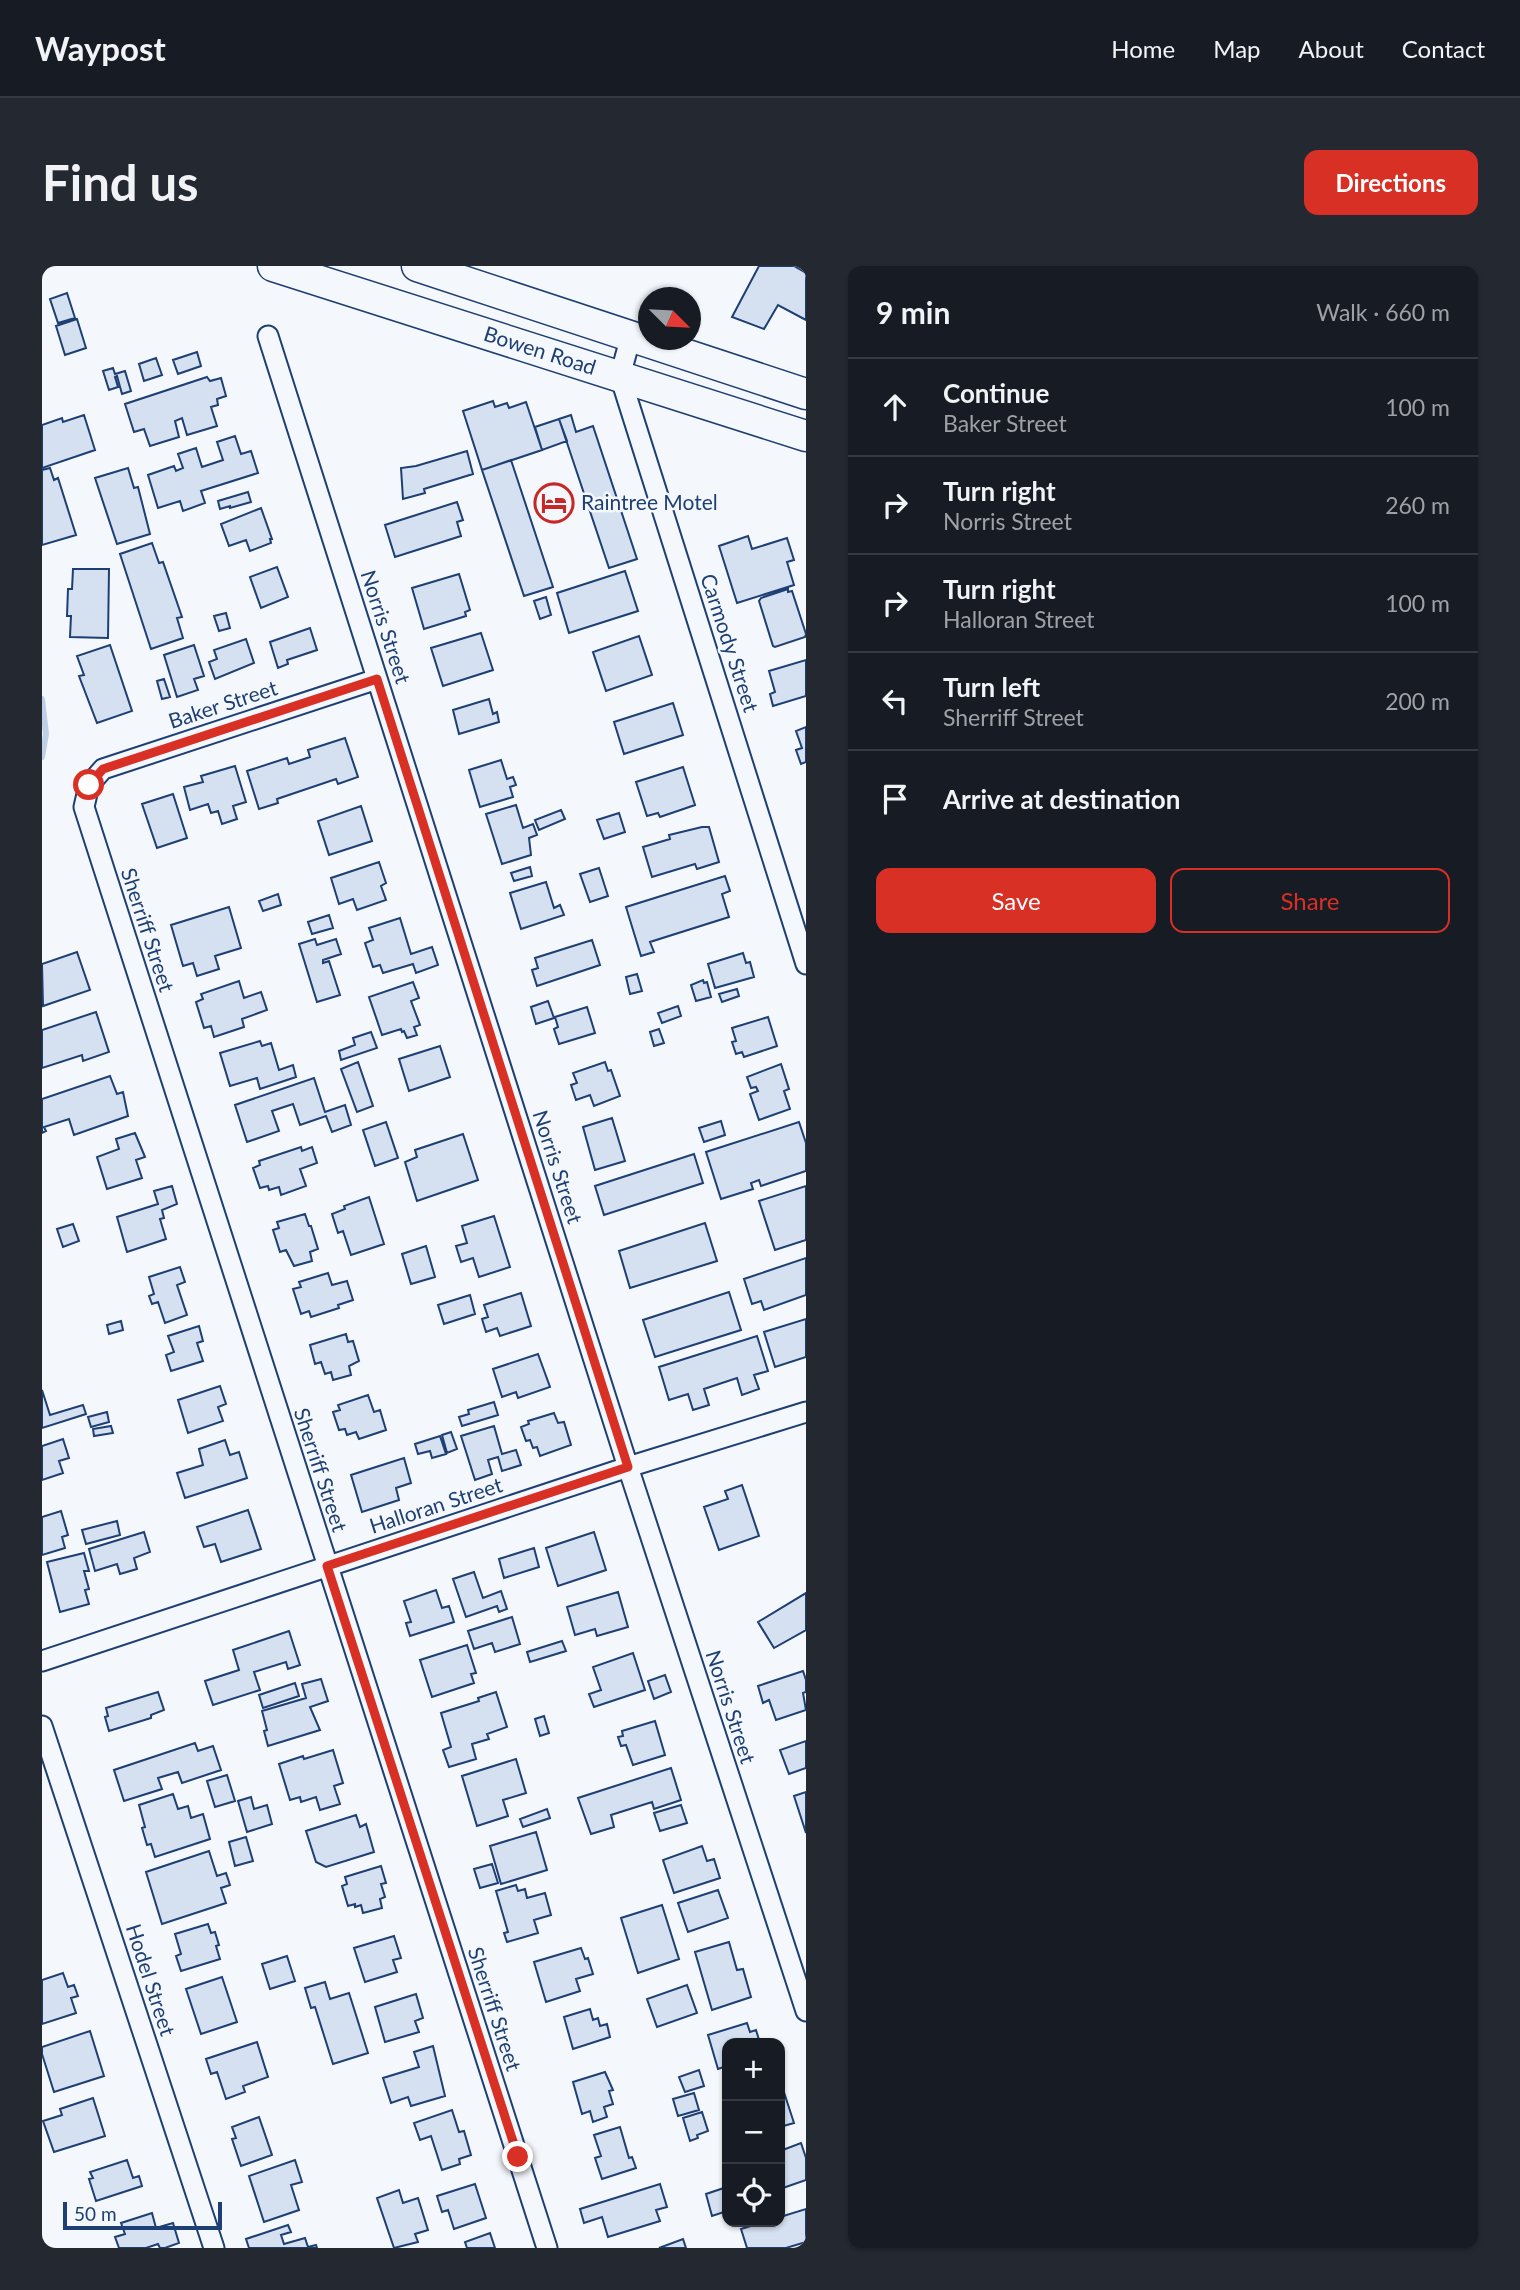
<!DOCTYPE html>
<meta charset="utf-8">
<style>
:root{--surface:#171b24;--page:#242831;--text:#f1f3f6;--muted:#9ea1a6;--line:#363941;--accent:#d93025}
body{margin:0;font-family:Lato,sans-serif;background:var(--page);color:var(--text)}
.controls{position:absolute;right:21px;bottom:21px;display:grid;overflow:hidden;border-radius:14px;box-shadow:0 2px 5px #0004}
.controls button{width:63px;height:63px;display:grid;place-items:center;padding:0;border:0;border-bottom:2px solid var(--line);background:var(--surface);color:var(--text);font:35px sans-serif}
.compass{position:absolute;left:596px;top:21px;width:63px;height:63px;border-radius:50%;background:var(--surface);box-shadow:0 2px 5px #0004;rotate:114deg}
.scale{position:absolute;left:21px;bottom:18px;width:159px;box-sizing:border-box;padding-left:7px;border:4px solid #1d3f73;border-top:0;font-size:19px;line-height:24px;white-space:nowrap;color:#1d3f73;-webkit-text-stroke:5px #f4f7fb;paint-order:stroke}
.stop{position:absolute;width:21px;height:21px;margin:-16px;border:5px solid #d93025;border-radius:50%;background:#fff}
.stop.end{background:#d93025;border-color:#fff;box-shadow:0 2px 7px #0008}
.list{margin:0;padding:0;list-style:none}
h2{display:flex;justify-content:space-between;align-items:center;height:91px;margin:0;padding:0 28px;font-size:30px}
h2 small{font-size:23px;font-weight:400;color:var(--muted)}
.list li{display:grid;grid-template-columns:46px 1fr auto;gap:21px;align-items:center;box-sizing:border-box;height:98px;padding:0 28px;border-top:2px solid var(--line)}
.list b{display:block;font-size:26px;white-space:nowrap}
.list p{margin:0;font-size:23px;white-space:nowrap;color:var(--muted)}
.list em{font-size:23px;font-style:normal;color:var(--muted)}
.actions{display:flex;gap:14px;padding:21px 28px}
.actions a{flex:1;padding:16px 0;border:2px solid var(--accent);border-radius:14px;text-align:center;font-size:24px;color:var(--accent)}
.actions .main{background:var(--accent);color:#fff}
.icon{flex:none;width:38px;height:38px;fill:none;stroke:currentColor;stroke-width:2;stroke-linecap:round;stroke-linejoin:round}
.map{position:relative;flex:none;width:764px;height:1982px;overflow:hidden;border-radius:14px}
header{display:flex;align-items:center;gap:42px;box-sizing:border-box;height:98px;padding:0 35px;background:var(--surface);border-bottom:2px solid var(--line)}
header strong{font-size:33px}
nav{display:flex;gap:38px;margin-inline-start:auto;font-size:24px}
.intro{display:flex;align-items:center;justify-content:space-between;box-sizing:border-box;height:168px;padding:0 42px}
h1{margin:0;font-size:49px}
.button{padding:18px 32px;border-radius:14px;background:var(--accent);color:#fff;font-size:24px;font-weight:700}
main{display:flex;gap:42px;padding:0 42px}
aside{flex:1;background:var(--surface);border-radius:14px;box-shadow:0 2px 5px #0004}
.map>svg:first-child{display:block}
.lines{fill:none;stroke-linecap:round;stroke-linejoin:round}
.stream{stroke:#bed0e5;stroke-width:6}
.building{fill:#d5e0f0;stroke:#1d3f73;stroke-width:2}
.street-casing{stroke:#1d3f73;stroke-width:23}
.primary-casing{stroke:#1d3f73;stroke-width:33}
.street{stroke:#f4f7fb;stroke-width:19}
.primary{stroke:#f4f7fb;stroke-width:30}
.route{stroke:#d93025;stroke-width:9}
.labels{text-anchor:middle;stroke-width:5;stroke-linejoin:round;paint-order:stroke}
.street-label{font-size:21px;fill:#1d3f73;stroke:#f4f7fb}
.poi-label{font-size:21px;fill:#1d3f73;stroke:#f4f7fb;text-anchor:start}
</style>
<header>
<strong>Waypost</strong>
<nav><a>Home</a><a>Map</a><a>About</a><a>Contact</a></nav>
</header>
<div class="intro"><h1>Find us</h1><a class="button">Directions</a></div>
<main>
<div class="map">
<svg width="764" height="1982" viewBox="0 0 764 1982">
<rect width="100%" height="100%" fill="#f4f7fb"/>
<g class="lines">
<!-- stream -->
<path class="stream" d="M0,433L4,468L0,491"/>
</g>
<!-- building -->
<path class="building" d="M717,0H752L764,7V54L736,39L722,63L690,51Z
M25,27L33,52L16,57L8,33Z
M35,53L44,82L23,89L14,60Z
M155,86L159,100L136,108L131,94Z
M114,92L120,109L102,115L97,98Z
M71,102L73,108L83,105L89,125L80,128L75,110L73,111L76,121L67,124L61,105Z
M165,111L168,115L179,112L184,130L175,133L176,139L169,141L175,160L145,169L140,152L133,155L137,171L108,180L102,163L92,166L83,138Z
M451,135L453,141L465,137L467,142L484,136L500,184L440,204L421,145Z
M42,149L53,184L0,202V159L20,152L21,156Z
M529,149L534,166L551,160L595,293L567,302L517,153Z
M517,153L525,175L500,184L493,161Z
M193,170L199,188L209,185L216,207L159,225L163,237L141,245L138,235L116,242L106,209L132,200L134,205L141,202L136,188L154,182L160,201L181,194L175,176Z
M425,185L431,208L382,223L383,227L361,233L359,202L374,200Z
M469,194L511,321L482,330L440,204Z
M8,202L12,214L16,212L34,269L0,279V204Z
M86,202L92,222L96,221L108,268L75,278L53,212Z
M206,226L209,236L188,242V240L178,243L176,235Z
M415,236L421,254L415,256L419,270L353,291L343,259Z
M219,242L230,273H228L229,277L208,285L204,274L187,280L179,258Z
M706,270L710,283L745,272L752,294L745,296L752,319L695,337L677,280Z
M110,277L117,297L121,296L140,351L135,352L141,372L109,383L78,288Z
M235,301L246,331L219,342L208,311Z
M31,303H67L66,372L28,371L29,350H25L26,323H30Z
M583,305L596,345L527,367L515,327Z
M417,308L428,344L423,346L424,350L382,363L370,322Z
M746,323V326L750,325L764,368L763,371L733,381L731,380L717,335L719,332Z
M504,331L509,349L498,353L492,335Z
M184,347L188,362L177,365L172,350Z
M268,362L275,384L245,394L246,398L236,402L228,376Z
M439,367L451,404L401,420L389,382Z
M597,370L610,409L564,425L551,386Z
M204,373L212,397L173,413L167,396L175,393L172,384Z
M68,379L90,445L55,457L37,410L42,409L35,390Z
M152,379L162,410L152,413L156,424L135,431L122,389Z
M764,394V430L731,440L728,428L733,426L727,405Z
M122,413L128,431L120,433L115,415Z
M447,433L451,448L455,446L457,456L417,468L411,444Z
M631,437L641,469L582,488L572,456Z
M764,461V496L759,498L754,484L760,482L754,465Z
M303,472L316,511L296,518L294,513L235,533L236,537L217,543L205,505L245,492L247,498L268,491L266,484Z
M459,494L465,513L471,511L474,519L468,521L471,531L438,541L427,504Z
M193,500L204,536L191,540L195,553L180,558L176,545L169,547L166,538L148,544L142,521L161,516L159,510Z
M641,501L653,539L618,551L616,547L605,550L594,516Z
M131,528L145,572L115,582L100,538Z
M474,539L481,562L491,558L495,569L487,572L489,589L460,598L444,548Z
M319,540L330,575L287,589L276,555Z
M519,544L523,553L497,564L493,554Z
M577,547L583,566L562,573L555,554Z
M660,561H667L677,596L655,603L653,598L610,611L601,581L628,573L627,569Z
M337,596L344,617L339,620L344,634L315,644L311,633L297,638L289,612Z
M488,601L490,610L472,615L469,607Z
M557,602L566,630L548,636L538,608Z
M683,610L688,625L680,628L687,651L608,676L612,686L599,690L584,641Z
M504,616L512,642L518,639L522,649L479,663L468,627Z
M236,628L239,639L221,645L217,635Z
M187,641L199,682L173,690L177,703L155,710L151,697L141,700L129,659Z
M287,649L291,662L270,668L266,656Z
M358,652L369,688L390,681L396,699L374,707L371,698L341,707L338,699L331,701L323,677L331,674L327,662Z
M273,673L275,679L294,673L299,688L281,694V697L287,695L298,729L275,736L257,678Z
M550,674L558,699L495,720L490,704L496,702L493,692Z
M35,686L48,724L1,740L0,698Z
M701,687L704,697L708,696L712,711L673,722L666,698Z
M595,708L600,725L588,728L584,711Z
M661,714L662,717L665,716L669,731L654,735L649,719Z
M197,715L202,732L219,726L225,744L200,753L202,761L172,771L169,760L162,762L154,736L161,733L159,728Z
M371,716L377,732L369,735L378,759L372,761L375,769L365,772L362,765L360,766L359,763L340,769L327,731Z
M695,723L697,730L680,736L677,728Z
M506,735L512,752L494,758L489,741Z
M636,740L639,750L620,757L616,747Z
M545,741L553,767L517,778L512,763L516,761L513,751Z
M54,746L67,786L41,795L40,789L0,802V764Z
M726,751L735,780L702,791L700,786L694,788L690,776L694,775L690,762Z
M617,763L622,777L612,780L608,766Z
M329,766L335,782L299,794L297,785L313,779L311,772Z
M218,775L220,780L229,777L237,804L251,799L254,811L218,823L215,812L188,820L178,787Z
M398,780L408,811L367,825L357,793Z
M316,796L331,840L315,846L299,803Z
M563,796L566,805L569,804L578,830L552,840L548,829L534,834L529,819L535,817L531,807Z
M739,798L747,823L742,825L748,843L717,854L708,828L716,825L714,821L709,822L705,811Z
M68,810L75,828L81,826L86,850L32,869L27,853L2,861L4,865L0,867V833Z
M272,812L283,846L303,839L309,859L290,866L284,850L258,859L251,838L230,845L237,865L205,876L193,839Z
M570,852L583,895L553,904L541,861Z
M679,855L683,869L662,876L657,862Z
M344,856L356,892L333,900L321,864Z
M757,856L764,877V905L719,920L717,914L709,917L711,923L679,933L664,886Z
M93,867L103,891L94,894L100,912L65,923L55,891L77,883L74,873Z
M421,868L436,914L375,935L363,896L375,891L373,884Z
M259,881L260,885L270,881L275,897L258,903L264,920L239,929L237,921L227,924L226,920L218,922L211,902L218,899L217,895Z
M652,888L661,917L562,949L553,920Z
M130,920L135,938L120,944L122,952L118,953L124,973L85,986L75,951L116,938L112,925Z
M764,920V974L733,984L717,935Z
M327,931L342,978L309,989L301,965L296,967L290,948L303,943L302,940Z
M263,948L267,960H269L276,983L268,986L270,995L252,1000L244,984L238,986L231,964L237,962L235,956Z
M452,950L468,1001L437,1011L431,992L419,996L414,980L425,977L420,960Z
M663,957L675,995L588,1022L577,985Z
M31,958L37,975L21,981L15,963Z
M384,980L393,1011L369,1018L360,988Z
M764,992V1029L722,1044L719,1035L710,1038L702,1013Z
M138,1001L143,1016L135,1019L145,1049L123,1057L116,1036L110,1038L107,1030L112,1028L107,1011Z
M286,1007L290,1019L305,1015L311,1034L296,1039L297,1042L269,1051L267,1045L259,1048L251,1023L259,1021L257,1016Z
M687,1026L699,1064L613,1091L601,1054Z
M479,1027L489,1060L458,1070L455,1062L444,1066L440,1053L446,1051L442,1039Z
M428,1029L433,1048L402,1058L396,1039Z
M764,1053V1091L733,1101L722,1066Z
M79,1055L81,1064L67,1068L65,1059Z
M157,1060L161,1075L155,1077L161,1095L129,1105L124,1089L132,1086L126,1070Z
M304,1068L306,1076L311,1075L317,1095L307,1100L309,1109L291,1114L289,1106L283,1108L279,1096L273,1098L268,1079Z
M715,1070L726,1105L712,1109L717,1123L700,1129L695,1112L662,1123L667,1139L651,1144L646,1128L627,1134L617,1101Z
M496,1088L508,1121L476,1132L474,1126L460,1131L451,1103Z
M178,1120L184,1138L176,1141L181,1155L146,1167L136,1134Z
M0,1124L8,1149L41,1139L44,1148L0,1162Z
M326,1129L332,1146L338,1144L344,1164L317,1173L314,1166L305,1169L303,1163L297,1164L291,1146L298,1144L296,1139Z
M452,1136L456,1149L420,1160L417,1151L427,1148L426,1144Z
M65,1146L67,1156L49,1161L46,1151Z
M512,1147L516,1157L522,1156L529,1179L498,1190L495,1181L491,1182L488,1174L484,1175L479,1161L487,1158L486,1155Z
M69,1160L71,1167L52,1170L51,1163Z
M452,1160L460,1188L474,1184L479,1199L460,1205L456,1191L446,1194L450,1208L433,1214L419,1170Z
M409,1166L415,1183L405,1187L400,1169Z
M398,1170L404,1188L390,1192L388,1185L376,1188L373,1178Z
M21,1173L27,1192L17,1195L21,1207L0,1214V1180Z
M183,1174L188,1189L197,1186L205,1212L143,1232L135,1207L161,1199L157,1183Z
M362,1192L369,1217L354,1222L357,1234L320,1246L309,1209Z
M700,1219L717,1270L677,1284L662,1241L686,1233L683,1225Z
M206,1244L219,1283L179,1296L173,1278L162,1281L155,1261Z
M19,1245L26,1269L20,1271L23,1282L0,1289V1251Z
M75,1255L78,1269L44,1278L40,1264Z
M102,1266L108,1286L92,1292L95,1303L78,1308L75,1298L53,1305L47,1283Z
M552,1266L564,1304L516,1320L504,1282Z
M492,1282L497,1301L462,1312L457,1293Z
M42,1287L47,1305H42L47,1323L43,1324L47,1338L18,1346L5,1296Z
M432,1306L441,1332L459,1325L465,1343L457,1346L455,1340L424,1351L411,1313Z
M394,1324L400,1342L407,1340L412,1356L368,1370L364,1357L369,1356L362,1335Z
M576,1326L586,1361L555,1370L553,1363L533,1369L525,1341Z
M764,1327V1364L732,1382L716,1356Z
M470,1351L478,1378L453,1386L450,1377L432,1383L426,1365Z
M247,1365L258,1399L246,1403L244,1396L212,1406L218,1424L171,1439L163,1415L197,1404L191,1384Z
M520,1375L524,1385L488,1396L485,1386Z
M425,1379L434,1407L429,1408L432,1417L390,1431L378,1394Z
M591,1387L603,1424L552,1441L547,1428L559,1424L551,1401Z
M761,1405L764,1414V1426L761,1427L764,1444L734,1454L727,1434L721,1437L716,1420Z
M623,1409L629,1426L612,1433L606,1415Z
M279,1413L286,1435L268,1441L278,1464L226,1480L222,1465L225,1464L220,1445L264,1432L260,1418Z
M253,1417L257,1430L221,1442L217,1429Z
M116,1426L122,1444L109,1449V1452L67,1465L63,1451L66,1450L64,1442Z
M454,1426L465,1461L445,1468L447,1473L430,1478L434,1493L407,1501L401,1484L409,1481L399,1447L437,1435L436,1432Z
M502,1450L507,1467L498,1470L493,1453Z
M613,1455L623,1489L591,1499L584,1479L579,1480L576,1471L581,1470L580,1465Z
M764,1475V1502L747,1508L738,1484Z
M153,1477L156,1485L171,1480L179,1504L140,1517L136,1506L116,1512L120,1523L82,1535L72,1504Z
M291,1484L301,1517L292,1520L298,1538L278,1544L274,1531L259,1536L258,1531L248,1534L237,1498L261,1490L262,1493Z
M474,1493L484,1527L461,1534L466,1550L435,1560L420,1510Z
M629,1502L639,1534L612,1543L610,1536L569,1549L572,1561L549,1568L536,1532Z
M185,1509L193,1535L173,1541L165,1515Z
M764,1526V1567L752,1530Z
M131,1528L136,1543L146,1540L149,1552L161,1548L168,1573L113,1591L109,1578L105,1579L100,1562L103,1561L97,1539Z
M209,1531L212,1543L225,1539L230,1558L205,1566L196,1535Z
M639,1539L645,1557L618,1565L612,1547Z
M505,1543L508,1552L481,1561L478,1553Z
M314,1549L318,1561L324,1558L332,1586L284,1601L274,1596L264,1565Z
M494,1566L505,1604L459,1618L448,1580Z
M204,1571L211,1595L193,1600L187,1576Z
M660,1580L665,1595L672,1593L678,1612L632,1627L621,1594Z
M167,1585L175,1610L184,1607L188,1619L179,1622L184,1637L120,1658L104,1606Z
M450,1598L456,1617L438,1622L432,1603Z
M339,1600L344,1617L339,1618L343,1631L338,1633L340,1642L321,1647L319,1639L313,1641V1638L306,1640L300,1620L305,1618L303,1611Z
M474,1619L476,1625L483,1623L485,1632L503,1627L509,1649L492,1654L496,1667L465,1676L462,1667L466,1666L454,1625Z
M676,1624L686,1652L646,1666L636,1637Z
M620,1639L637,1693L596,1707L579,1652Z
M166,1658L169,1667L173,1666L177,1679L174,1680L178,1693L139,1705L134,1690L139,1688L133,1668Z
M352,1670L359,1692L351,1694L355,1706L323,1716L312,1682Z
M687,1676L695,1704L701,1703L709,1731L670,1744L653,1686Z
M539,1682L543,1693L546,1692L551,1708L534,1713L538,1725L504,1736L492,1696Z
M245,1690L253,1715L228,1723L220,1698Z
M21,1707L26,1721L32,1719L36,1730L29,1732L34,1747L0,1758V1714Z
M180,1711L195,1756L159,1768L144,1723Z
M283,1716L288,1733L307,1727L326,1787L291,1798L273,1741L269,1742L263,1722Z
M645,1719L655,1747L615,1761L605,1733Z
M374,1728L381,1752L373,1755L377,1766L343,1776L333,1741Z
M548,1743L551,1754L556,1752L558,1760L565,1758L568,1771L531,1783L522,1751Z
M705,1757L708,1766L714,1764L718,1777H685V1800L676,1803L666,1769Z
M48,1765L62,1810L12,1826L0,1788V1781Z
M215,1776L226,1811L201,1820L203,1826L184,1833L175,1806L169,1808L164,1793Z
M391,1780L403,1830L369,1840L366,1831L349,1837L341,1812L377,1801L372,1786Z
M657,1804L662,1820L643,1826L637,1811Z
M563,1806L571,1824L567,1825L571,1838L562,1841L565,1851L551,1856L548,1845L540,1848L531,1816Z
M738,1814L752,1857L738,1861Z
M652,1827L657,1844L636,1850L631,1833Z
M51,1832L63,1870L12,1886L1,1855L20,1849L18,1843Z
M410,1844L417,1866L422,1865L429,1889L417,1893L418,1898L400,1904L389,1870L378,1874L372,1857Z
M660,1846L666,1865L655,1869L656,1872L648,1875L641,1852Z
M217,1851L230,1889L199,1900L190,1873L194,1872L190,1861Z
M578,1861L587,1892L590,1891L594,1902L560,1913L553,1892L559,1890L552,1869Z
M759,1877L764,1892V1914L738,1923V1885Z
M85,1894L91,1912L97,1910L100,1920L54,1935L47,1913L51,1912L48,1906Z
M253,1894L260,1916L249,1919L257,1944L222,1956L207,1910Z
M433,1918L444,1952L412,1963L406,1944L400,1946L395,1930Z
M618,1918L625,1941L614,1944L618,1955L566,1971L560,1951L542,1957L538,1943Z
M685,1921V1945L670,1950L664,1928Z
M357,1924L361,1937L376,1932L386,1964L373,1968L376,1976L352,1982L335,1932Z
M764,1943V1976L744,1982H705L699,1963L722,1956H738V1951Z
M110,1947L114,1962L131,1957L137,1977L123,1982H118L116,1978L104,1982H77L73,1971L83,1968L79,1957Z
M246,1959L249,1966L239,1969L242,1978L263,1972L266,1981L274,1979L275,1982H207L204,1973Z
M448,1967L453,1982H425L423,1976Z
M641,1973L644,1982H617Z"/>
<g class="lines">
<!-- street casing -->
<g class="street-casing">
<path id="street" d="M226,70L586,1201L764,1745
M589,70L578,110L764,698
M335,413L61,503L47,519L42,541L505,1982
M0,1395L586,1201L764,1146
M0,1460L172,1982"/>
</g>
<!-- primary casing -->
<g class="primary-casing">
<g id="primary">
<path id="s1" d="M231,0L764,170"/>
<path d="M375,0L764,128"/>
</g>
</g>
<!-- street -->
<use href="#street" class="street"/>
<!-- primary -->
<use href="#primary" class="primary"/>
</g>
<g class="lines">
<!-- route -->
<path class="route" d="M47,519L61,503L335,413L586,1201L285,1300L476,1891"/>
</g>
<!-- icons -->
<defs>
<g id="hotel-ring" transform="scale(2.0125)"><circle r="9.5" fill="#f4f7fb" stroke="#c62828" stroke-width="1.5"/><path d="M-6-4.5h1.5V1H6V5H4.5V3h-9V5H-6ZM-4 0a1.8 1.8 0 1 1 3.6 0ZM.5 0V-2.5h3Q6-2.5 6 0Z" fill="#c62828"/></g>
</defs>
<g fill-rule="evenodd">
<use href="#hotel-ring" x="512" y="237"/>
</g>
<g class="labels">
<!-- street labels -->
<g class="street-label">
<text dy="7" stroke="none"><textPath href="#s1" startOffset="280">Bowen Road</textPath></text>
<text transform="translate(343 361) rotate(72)" y="7">Norris Street</text>
<text transform="translate(687 377) rotate(72)" y="7">Carmody Street</text>
<text transform="translate(181 439) rotate(-18)" y="7">Baker Street</text>
<text transform="translate(105 664) rotate(72)" y="7">Sherriff Street</text>
<text transform="translate(515 901) rotate(72)" y="7">Norris Street</text>
<text transform="translate(278 1204) rotate(72)" y="7">Sherriff Street</text>
<text transform="translate(394 1240) rotate(-18)" y="7">Halloran Street</text>
<text transform="translate(688 1441) rotate(72)" y="7">Norris Street</text>
<text transform="translate(108 1714) rotate(72)" y="7">Hodel Street</text>
<text transform="translate(452 1743) rotate(72)" y="7">Sherriff Street</text>
</g>
<!-- poi labels -->
<g class="poi-label">
<text x="539" y="244">Raintree Motel</text>
</g>
</g>
</svg>
<div class="controls">
<button>+</button>
<button>−</button>
<button><svg class="icon" aria-label="locate" viewBox="0 0 24 24"><circle cx="12" cy="12" r="6"/><path d="M12 2v4M12 18v4M2 12h4M18 12h4"/></svg></button>
</div>
<svg class="compass" viewBox="-18 -18 36 36"><path d="M0-13l5 13h-10z" fill="#e53935"/><path d="M0 13l5-13h-10z" fill="#9ea1a6"/></svg>
<div class="scale">50 m</div>
<div class="stop" style="left:47px;top:519px"></div>
<div class="stop end" style="left:476px;top:1891px"></div>
</div>
<aside>
<h2>9 min<small>Walk · 660 m</small></h2>
<ul class="list">
<li><svg class="icon" aria-label="ahead" viewBox="0 0 24 24"><path d="M12 20V5M6 11l6-6 6 6"/></svg><div><b>Continue</b><p>Baker Street</p></div><em>100 m</em></li>
<li><svg class="icon" aria-label="right" viewBox="0 0 24 24"><path d="M7 20v-9h11M14 6l5 5-5 5"/></svg><div><b>Turn right</b><p>Norris Street</p></div><em>260 m</em></li>
<li><svg class="icon" aria-label="right" viewBox="0 0 24 24"><path d="M7 20v-9h11M14 6l5 5-5 5"/></svg><div><b>Turn right</b><p>Halloran Street</p></div><em>100 m</em></li>
<li><svg class="icon" aria-label="left" viewBox="0 0 24 24"><path d="M17 20v-9H6M10 6l-5 5 5 5"/></svg><div><b>Turn left</b><p>Sherriff Street</p></div><em>200 m</em></li>
<li><svg class="icon" aria-label="arrive" viewBox="0 0 24 24"><path d="M6 21V4h12l-3 4 3 4H6"/></svg><div><b>Arrive at destination</b></div></li>
</ul>
<div class="actions"><a class="main">Save</a><a>Share</a></div>
</aside>
</main>
